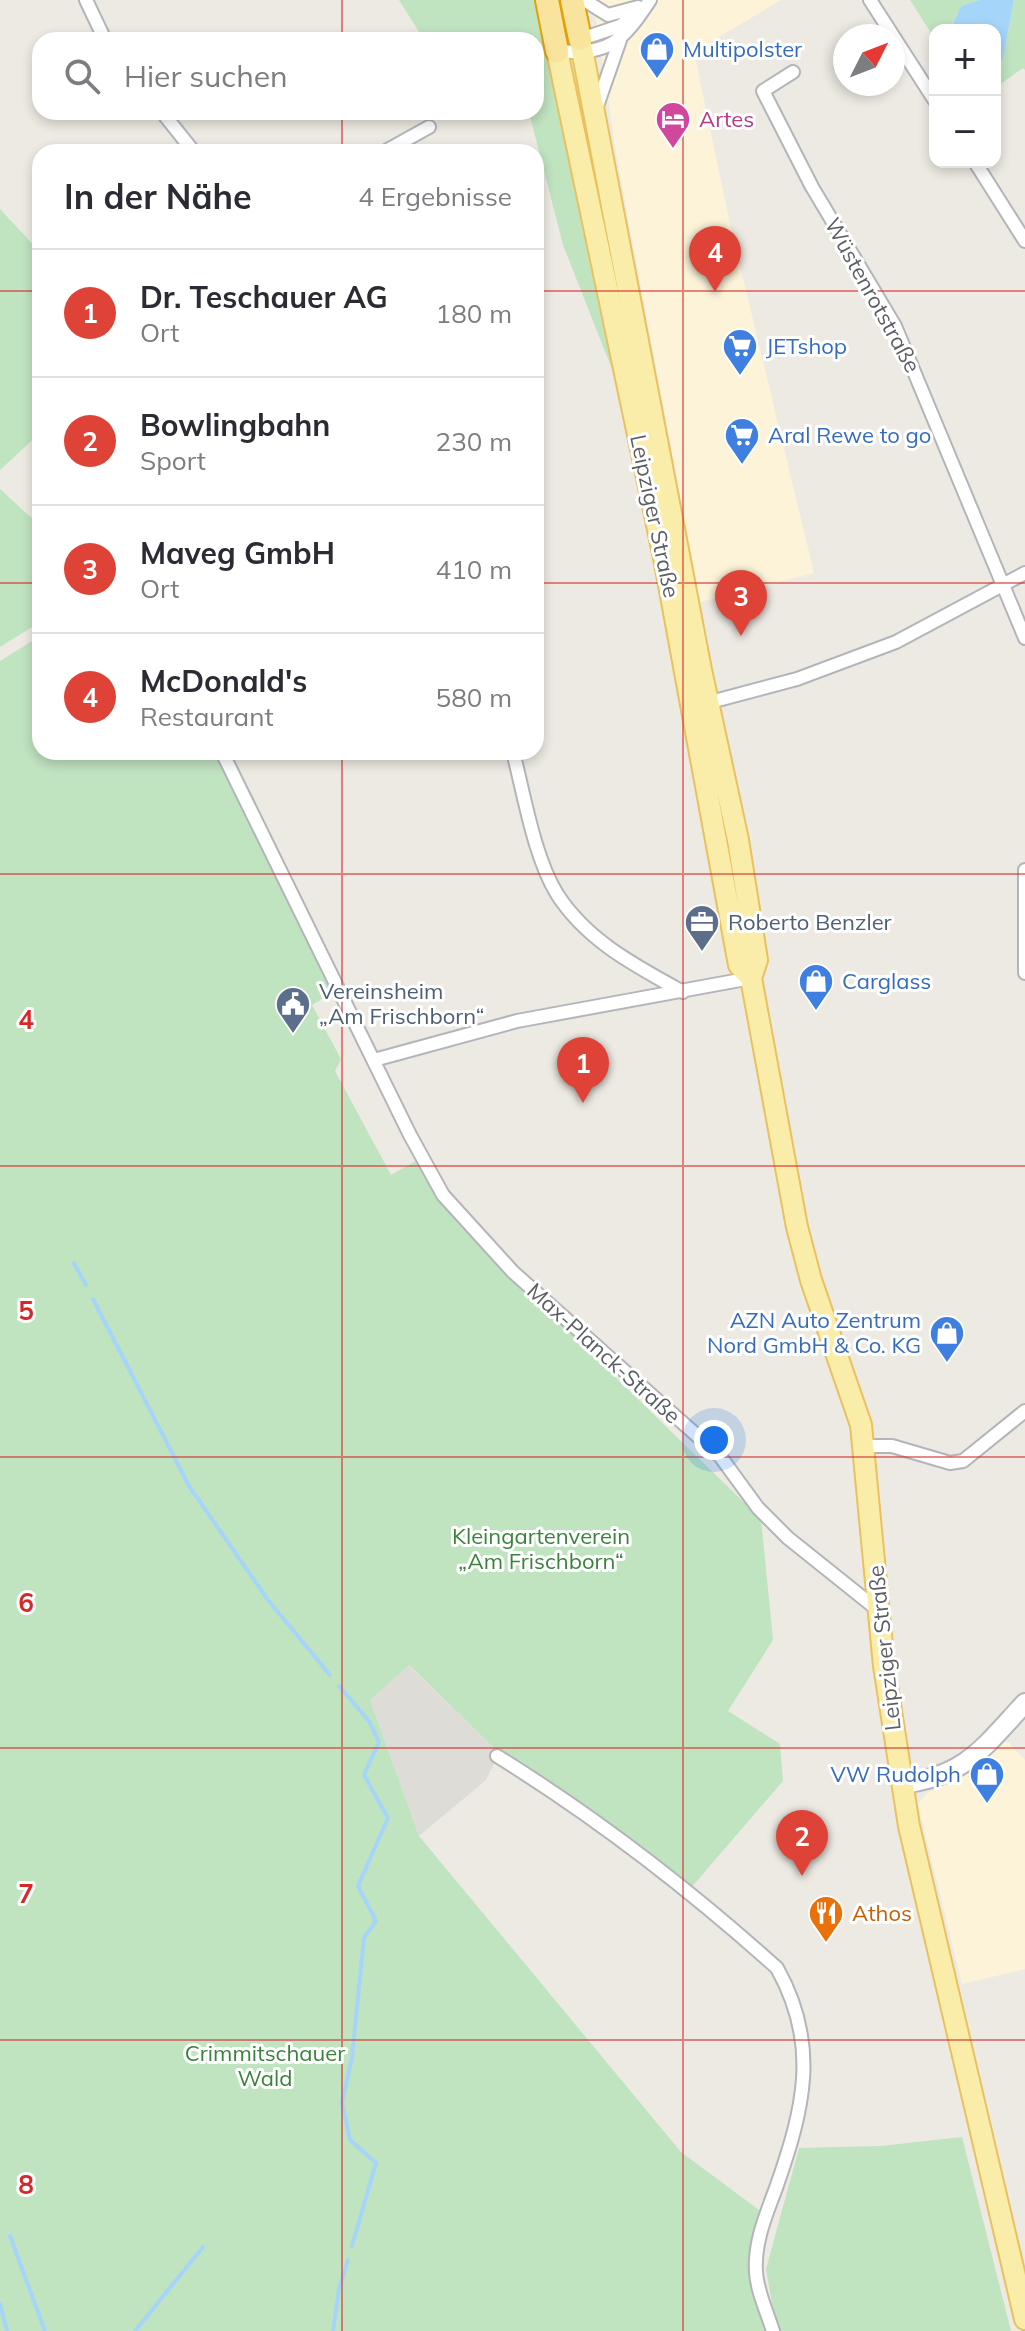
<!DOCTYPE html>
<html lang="de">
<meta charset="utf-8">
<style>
:root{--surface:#fff;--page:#f7f7f7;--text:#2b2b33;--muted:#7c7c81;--line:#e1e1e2;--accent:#df4236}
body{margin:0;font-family:Mulish,sans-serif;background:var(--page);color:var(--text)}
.controls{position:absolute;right:24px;top:24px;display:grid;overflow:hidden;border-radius:16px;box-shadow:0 4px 12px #0003}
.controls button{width:72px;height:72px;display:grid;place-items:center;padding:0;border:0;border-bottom:2px solid var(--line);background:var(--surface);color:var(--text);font:40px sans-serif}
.compass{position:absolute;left:833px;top:24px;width:72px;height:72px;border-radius:50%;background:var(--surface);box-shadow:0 4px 12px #0003;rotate:48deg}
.you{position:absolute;left:714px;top:1440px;width:28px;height:28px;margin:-20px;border:6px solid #fff;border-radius:50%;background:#1a73e8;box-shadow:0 0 0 12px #1a73e833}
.badge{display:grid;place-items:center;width:52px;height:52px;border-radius:50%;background:var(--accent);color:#fff;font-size:26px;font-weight:700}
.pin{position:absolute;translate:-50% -66px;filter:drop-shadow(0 2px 4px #0008)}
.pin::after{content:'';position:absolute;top:42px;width:28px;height:24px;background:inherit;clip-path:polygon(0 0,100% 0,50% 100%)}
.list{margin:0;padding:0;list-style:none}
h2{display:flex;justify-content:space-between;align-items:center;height:104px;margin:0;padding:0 32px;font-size:34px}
h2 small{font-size:26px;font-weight:400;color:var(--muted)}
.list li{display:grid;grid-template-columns:52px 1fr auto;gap:24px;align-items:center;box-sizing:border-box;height:128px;padding:0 32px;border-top:2px solid var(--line)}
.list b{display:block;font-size:30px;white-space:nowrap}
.list p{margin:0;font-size:26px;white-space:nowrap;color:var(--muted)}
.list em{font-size:26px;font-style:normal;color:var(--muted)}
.icon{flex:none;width:44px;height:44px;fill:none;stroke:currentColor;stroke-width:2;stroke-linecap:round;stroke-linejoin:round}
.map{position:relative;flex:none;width:1025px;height:2331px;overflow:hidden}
.search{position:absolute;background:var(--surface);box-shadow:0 4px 12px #0003;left:32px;top:32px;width:512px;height:88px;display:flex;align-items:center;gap:20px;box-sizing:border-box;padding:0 28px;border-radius:24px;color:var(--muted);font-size:30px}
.panel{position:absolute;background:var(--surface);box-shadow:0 4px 12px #0003;left:32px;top:144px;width:512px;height:616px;border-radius:24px}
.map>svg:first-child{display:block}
.commercial{fill:#fcf3d9}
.industrial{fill:#dedcd7}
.green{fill:#c0e3c0}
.water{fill:#a5d6fa}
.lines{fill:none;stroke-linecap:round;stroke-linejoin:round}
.stream{stroke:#a5d6fa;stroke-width:4}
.minor-casing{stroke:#b3b5b9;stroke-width:16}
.secondary-casing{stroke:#b4b7bc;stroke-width:22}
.primary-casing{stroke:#e9c25f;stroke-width:24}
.trunk-casing{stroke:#e39f0c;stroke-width:26}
.minor{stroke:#fff;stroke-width:12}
.secondary{stroke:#fff;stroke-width:18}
.primary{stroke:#faedaa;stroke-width:20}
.trunk{stroke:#f8e49d;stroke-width:22}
.grid{fill:none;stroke:#d62828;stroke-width:2;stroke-opacity:0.55}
.labels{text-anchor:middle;stroke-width:6;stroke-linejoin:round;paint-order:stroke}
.shop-label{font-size:22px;fill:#366cbe;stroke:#fff;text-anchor:start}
.hotel-label{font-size:22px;fill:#b23c85;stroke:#fff;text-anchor:start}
.street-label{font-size:22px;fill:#5b5e63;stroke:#fff}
.service-label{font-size:22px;fill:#4e5e75;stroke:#fff;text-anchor:start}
.park-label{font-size:22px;fill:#39833c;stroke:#fff}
.food-label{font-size:22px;fill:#c56008;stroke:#fff;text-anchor:start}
.grid-label{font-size:26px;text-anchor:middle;font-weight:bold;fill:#d62828;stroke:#fff;stroke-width:6;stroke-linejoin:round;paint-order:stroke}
</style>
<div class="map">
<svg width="1025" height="2331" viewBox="0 0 1025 2331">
<rect width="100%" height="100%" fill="#edeae3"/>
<!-- commercial -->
<path class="commercial" d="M593,0H781L694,52L730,224L814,573L700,602L616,153Z
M1002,1736L1025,1760V1969L962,1984L918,1804L926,1794L968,1771Z"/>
<!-- industrial -->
<path class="industrial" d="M408,1665L499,1753L486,1780L419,1836L370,1700Z"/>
<!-- green -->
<path class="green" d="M399,0H535L625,402L563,245L529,112H536V40H424Z
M910,0H979L961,6L952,25L955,30H935V39Z
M1014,0H1025V70L1023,68L995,88V60L1003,59Z
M0,209L40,252V433L0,470Z
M0,489L40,526V622L0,647Z
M40,636V752H216L296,909L333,992L312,1005L341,1059L335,1071L391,1175L416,1161L463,1229L761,1519L773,1640L728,1711L780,1744L783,1781L690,1889L499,1753L409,1665L370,1700L419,1836L681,2152L763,2213L754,2245L768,2331H0V661Z
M962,2137L1011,2331H780L773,2310L766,2269L799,2148L881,2146Z"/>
<!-- water -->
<path class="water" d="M979,0H1014L1003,59L995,60V30H955L952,26L961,6Z"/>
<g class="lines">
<!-- stream -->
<path class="stream" d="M74,1263L86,1285
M93,1299L189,1486L268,1600L330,1675
M339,1686L369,1721L379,1742L364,1775L388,1818L358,1886L376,1921L364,1938L352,2057L342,2103L350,2140L376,2163L352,2246
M10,2236L45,2331
M0,2304L7,2331
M135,2331L203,2247
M333,2331L339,2289L348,2260"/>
<!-- minor casing -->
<g class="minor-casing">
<path id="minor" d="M86,0L105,40
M584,0L608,15L638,7
M870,0L935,101
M578,40L620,26L637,13
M557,51C609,56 623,41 650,0
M793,72L763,91L812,187L895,326L1025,638
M597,106L620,40
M162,112L194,152
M384,152L429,127
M975,162L1025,241
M703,704L797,679L896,642L1025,573
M222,752L410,1135L443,1195L513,1272L720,1456L758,1508L788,1538L878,1610
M513,752C524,794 534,857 557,894C587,941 636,966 683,992
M1025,870V973
M374,1060L517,1021L751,978
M865,1446H892L950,1463L963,1461L1025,1411
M497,1756C597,1818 689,1889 777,1968C820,2045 804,2108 776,2188C766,2215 754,2242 756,2272C757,2291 767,2312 773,2331"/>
</g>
<!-- secondary casing -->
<g class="secondary-casing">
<path id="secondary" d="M902,1784C966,1776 983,1748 1025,1703"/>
</g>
<!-- primary casing -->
<g class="primary-casing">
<path id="primary" d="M580,39L701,670L738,840L757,960L751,978L797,1227L811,1280L861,1425L884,1666L909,1826L1025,2319
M557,51L664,558L739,965L751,978"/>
</g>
<!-- trunk casing -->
<g class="trunk-casing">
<path id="trunk" d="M547,0L557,51
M572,0L580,39"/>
</g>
<!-- minor -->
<use href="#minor" class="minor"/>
<!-- secondary -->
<use href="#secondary" class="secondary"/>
<!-- primary -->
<use href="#primary" class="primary"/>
<!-- trunk -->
<use href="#trunk" class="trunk"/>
</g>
<!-- grid -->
<path class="grid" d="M342,0V40M683,0V2331M342,112V152M0,291H40M536,291H1025M0,583H40M536,583H1025M342,752V2331M0,874H1025M0,1166H1025M0,1457H1025M0,1748H1025M0,2040H1025"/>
<!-- icons -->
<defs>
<g id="shop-pin" transform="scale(1.8)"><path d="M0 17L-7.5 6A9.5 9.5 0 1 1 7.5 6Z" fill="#3f7fe0" stroke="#fff"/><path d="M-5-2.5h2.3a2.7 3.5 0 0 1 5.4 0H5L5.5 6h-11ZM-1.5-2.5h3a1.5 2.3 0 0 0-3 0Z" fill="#fff"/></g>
<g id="hotel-pin" transform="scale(1.8)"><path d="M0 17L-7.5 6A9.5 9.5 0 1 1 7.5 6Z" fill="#d1479c" stroke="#fff"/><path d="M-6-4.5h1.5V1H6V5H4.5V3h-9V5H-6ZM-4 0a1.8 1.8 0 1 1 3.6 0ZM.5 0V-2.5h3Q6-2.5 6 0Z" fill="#fff"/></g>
<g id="supermarket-pin" transform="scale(1.8)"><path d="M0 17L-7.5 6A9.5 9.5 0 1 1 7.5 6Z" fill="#3f7fe0" stroke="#fff"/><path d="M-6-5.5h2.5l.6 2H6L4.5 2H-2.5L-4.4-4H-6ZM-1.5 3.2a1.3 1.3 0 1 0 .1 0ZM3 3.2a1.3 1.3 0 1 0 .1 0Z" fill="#fff"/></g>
<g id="office-pin" transform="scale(1.8)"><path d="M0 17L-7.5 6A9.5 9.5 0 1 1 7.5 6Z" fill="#5c6f8a" stroke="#fff"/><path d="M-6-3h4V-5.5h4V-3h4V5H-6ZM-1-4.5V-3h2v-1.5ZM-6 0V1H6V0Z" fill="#fff"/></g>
<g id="civic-pin" transform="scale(1.8)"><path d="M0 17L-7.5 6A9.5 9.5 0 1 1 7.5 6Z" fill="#5c6f8a" stroke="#fff"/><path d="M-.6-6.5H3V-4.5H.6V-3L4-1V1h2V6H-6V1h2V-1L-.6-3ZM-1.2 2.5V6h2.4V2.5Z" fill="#fff"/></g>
<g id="restaurant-pin" transform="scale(1.8)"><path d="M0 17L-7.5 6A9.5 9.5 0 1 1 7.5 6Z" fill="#e8710a" stroke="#fff"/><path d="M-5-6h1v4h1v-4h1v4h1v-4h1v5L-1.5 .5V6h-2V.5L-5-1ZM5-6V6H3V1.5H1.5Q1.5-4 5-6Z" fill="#fff"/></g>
</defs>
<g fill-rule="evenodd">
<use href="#shop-pin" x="657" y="49"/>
<use href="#hotel-pin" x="673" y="119"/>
<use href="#supermarket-pin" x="740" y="346"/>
<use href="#supermarket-pin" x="742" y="435"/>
<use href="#office-pin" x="702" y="922"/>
<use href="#shop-pin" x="816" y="981"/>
<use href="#civic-pin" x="293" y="1004"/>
<use href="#shop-pin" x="947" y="1333"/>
<use href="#shop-pin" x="987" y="1774"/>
<use href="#restaurant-pin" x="826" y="1913"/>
</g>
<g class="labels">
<!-- shop labels -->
<g class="shop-label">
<text x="683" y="57">Multipolster</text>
<text x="766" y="354">JETshop</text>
<text x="768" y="443">Aral Rewe to go</text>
<text x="842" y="989">Carglass</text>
<text x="921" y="1328" text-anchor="end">AZN Auto Zentrum<tspan x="921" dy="25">Nord GmbH &amp; Co. KG</tspan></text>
<text x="961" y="1782" text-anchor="end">VW Rudolph</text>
</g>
<!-- hotel labels -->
<g class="hotel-label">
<text x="699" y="127">Artes</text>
</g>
<!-- street labels -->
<g class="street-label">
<text transform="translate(873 295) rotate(61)" y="8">Wüstenrotstraße</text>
<text transform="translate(655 516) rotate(78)" y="8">Leipziger Straße</text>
<text transform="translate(604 1353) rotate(42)" y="8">Max-Planck-Straße</text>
<text transform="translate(884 1648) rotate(-96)" y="8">Leipziger Straße</text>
</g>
<!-- service labels -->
<g class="service-label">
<text x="728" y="930">Roberto Benzler</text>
<text x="319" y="999">Vereinsheim<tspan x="319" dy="25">„Am Frischborn“</tspan></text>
</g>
<!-- park labels -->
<g class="park-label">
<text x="541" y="1544">Kleingartenverein<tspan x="541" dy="25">„Am Frischborn“</tspan></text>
<text x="265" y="2061">Crimmitschauer<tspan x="265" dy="25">Wald</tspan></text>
</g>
<!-- food labels -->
<g class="food-label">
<text x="852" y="1921">Athos</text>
</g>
</g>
<g class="grid-label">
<text x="26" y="1029">4</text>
<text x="26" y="1320">5</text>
<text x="26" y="1612">6</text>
<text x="26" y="1903">7</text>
<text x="26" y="2194">8</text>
</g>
</svg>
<div class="controls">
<button>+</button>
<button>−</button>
</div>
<svg class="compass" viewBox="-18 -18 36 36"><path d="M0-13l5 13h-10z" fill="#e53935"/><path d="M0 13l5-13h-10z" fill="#7c7c81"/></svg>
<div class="you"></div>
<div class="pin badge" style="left:583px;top:1103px">1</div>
<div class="pin badge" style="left:802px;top:1876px">2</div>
<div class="pin badge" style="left:741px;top:636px">3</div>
<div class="pin badge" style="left:715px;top:292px">4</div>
<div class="search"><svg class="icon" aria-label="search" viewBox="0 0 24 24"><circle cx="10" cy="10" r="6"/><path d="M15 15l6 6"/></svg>Hier suchen</div>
<section class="panel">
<h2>In der Nähe<small>4 Ergebnisse</small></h2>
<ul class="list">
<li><span class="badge">1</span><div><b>Dr. Teschauer AG</b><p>Ort</p></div><em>180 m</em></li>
<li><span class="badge">2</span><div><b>Bowlingbahn</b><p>Sport</p></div><em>230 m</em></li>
<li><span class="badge">3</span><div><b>Maveg GmbH</b><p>Ort</p></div><em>410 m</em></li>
<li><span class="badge">4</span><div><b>McDonald's</b><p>Restaurant</p></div><em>580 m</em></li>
</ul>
</section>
</div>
